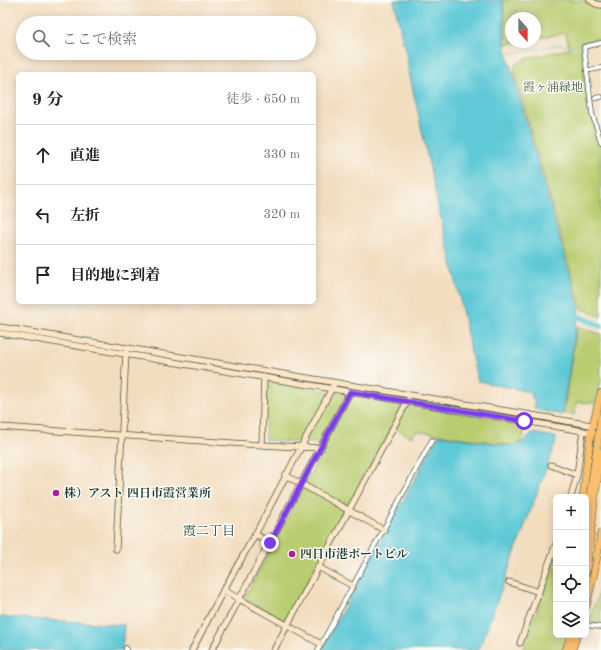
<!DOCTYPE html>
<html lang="ja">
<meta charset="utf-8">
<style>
:root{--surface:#fff;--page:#f6f6f6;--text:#202124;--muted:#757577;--line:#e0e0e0}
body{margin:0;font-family:"Old Standard TT","Noto Serif JP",serif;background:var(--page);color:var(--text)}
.controls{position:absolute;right:12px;bottom:12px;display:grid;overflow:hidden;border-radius:6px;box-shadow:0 2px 10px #0003}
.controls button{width:36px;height:36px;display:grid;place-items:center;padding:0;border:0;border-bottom:1px solid var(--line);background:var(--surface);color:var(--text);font:20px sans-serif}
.compass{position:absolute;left:505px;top:12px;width:36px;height:36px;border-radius:50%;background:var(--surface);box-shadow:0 2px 10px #0003;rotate:159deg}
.stop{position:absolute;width:12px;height:12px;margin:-9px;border:3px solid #7c3aed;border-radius:50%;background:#fff}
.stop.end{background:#7c3aed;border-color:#fff;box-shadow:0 1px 4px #0008}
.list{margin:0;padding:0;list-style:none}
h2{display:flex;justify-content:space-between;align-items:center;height:52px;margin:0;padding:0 16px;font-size:17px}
h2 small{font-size:13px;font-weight:400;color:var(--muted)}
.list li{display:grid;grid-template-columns:26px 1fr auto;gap:12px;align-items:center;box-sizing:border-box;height:60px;padding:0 16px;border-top:1px solid var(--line)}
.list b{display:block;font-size:15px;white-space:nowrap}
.list em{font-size:13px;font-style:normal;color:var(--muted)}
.icon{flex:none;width:22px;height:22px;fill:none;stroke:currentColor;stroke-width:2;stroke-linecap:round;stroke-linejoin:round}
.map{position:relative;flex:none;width:601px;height:650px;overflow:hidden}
.search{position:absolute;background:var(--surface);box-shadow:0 2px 10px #0003;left:16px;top:16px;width:300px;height:44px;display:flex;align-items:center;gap:10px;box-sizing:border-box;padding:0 14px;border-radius:22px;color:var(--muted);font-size:15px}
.panel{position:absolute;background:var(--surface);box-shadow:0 2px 10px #0003;left:16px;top:72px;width:300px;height:232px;border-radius:6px}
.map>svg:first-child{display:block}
.green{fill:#bacc6f;stroke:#6c8452}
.water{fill:#5ec9d7;stroke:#3e8386}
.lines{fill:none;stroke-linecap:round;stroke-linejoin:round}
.stream{stroke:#5ec9d7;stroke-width:1}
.river{stroke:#5ec9d7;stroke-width:6}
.street-casing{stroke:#3f5549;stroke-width:5.5}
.secondary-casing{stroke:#3f5549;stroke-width:7}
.highway-casing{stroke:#3f5549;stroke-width:8}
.street{stroke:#fff;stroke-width:4}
.secondary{stroke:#fde5c5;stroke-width:5.5}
.highway{stroke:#fabe6d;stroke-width:7}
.highway-bridge-casing{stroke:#3f5549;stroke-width:8;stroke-linecap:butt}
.highway-bridge{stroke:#fabe6d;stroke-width:7}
.route{stroke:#7c3aed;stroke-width:5}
.poi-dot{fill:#b5179e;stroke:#fdfcf7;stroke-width:1.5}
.labels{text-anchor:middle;stroke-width:3;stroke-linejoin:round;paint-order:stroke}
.park-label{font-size:12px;fill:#466143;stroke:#fdfcf7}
.poi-label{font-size:12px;font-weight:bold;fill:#1f3d34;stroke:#fdfcf7;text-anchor:start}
.neighbourhood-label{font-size:13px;fill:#1f3d34;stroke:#fdfcf7}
</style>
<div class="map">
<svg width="601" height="650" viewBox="0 0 601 650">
<rect width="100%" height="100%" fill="#fdfcf7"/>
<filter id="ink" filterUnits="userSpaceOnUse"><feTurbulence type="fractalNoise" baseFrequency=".025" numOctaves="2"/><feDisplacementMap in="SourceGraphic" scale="8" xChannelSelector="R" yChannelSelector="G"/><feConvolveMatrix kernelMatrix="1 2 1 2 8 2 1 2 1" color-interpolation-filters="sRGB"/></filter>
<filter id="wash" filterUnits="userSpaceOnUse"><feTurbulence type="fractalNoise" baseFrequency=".012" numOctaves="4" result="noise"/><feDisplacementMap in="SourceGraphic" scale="16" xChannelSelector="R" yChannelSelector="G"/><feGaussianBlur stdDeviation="0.9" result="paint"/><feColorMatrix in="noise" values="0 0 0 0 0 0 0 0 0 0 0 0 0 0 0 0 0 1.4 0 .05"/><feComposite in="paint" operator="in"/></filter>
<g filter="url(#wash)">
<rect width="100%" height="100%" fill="#f3ddbf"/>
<!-- green -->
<path class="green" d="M503,0H601V38L580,43L588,101L601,147V317L581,308L514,72L515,65L524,59L569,49L566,33L535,39V18H511V42H520L506,44Z
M577,327L601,334V383L594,403L577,402L574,415L563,413Z
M267,381L526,424L522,441L512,445L416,431L412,437L392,427L286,621L244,599L326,444L265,440Z
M556,558V635H569L564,650H523Z
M601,580V624H586V622H589L598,595Z"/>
<!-- water -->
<path class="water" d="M394,0H503L505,44L509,61L579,307L562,415L534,409L535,403L530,392L478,381L474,367L450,253L443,228L408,67C407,58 408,49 403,42Z
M532,433L556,437L555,444L479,650H321L439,435L511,446C521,445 526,440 532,433Z
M0,617L124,625L122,650H0Z"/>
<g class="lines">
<!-- stream -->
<path class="stream" d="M508,54L561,44L568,47L601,40"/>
<!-- river -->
<path class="river" d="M580,317L601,326"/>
</g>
</g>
<g filter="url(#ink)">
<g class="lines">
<!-- street casing -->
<g class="street-casing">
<path id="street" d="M601,43L584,47L592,113L601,142
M590,70L601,68
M595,98L601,97
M586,625L601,627
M126,650V648
M318,650L432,440"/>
</g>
<!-- secondary casing -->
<g class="secondary-casing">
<path id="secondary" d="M590,0L596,4L601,5
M0,327L597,426
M0,333L601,434
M0,427L262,445L321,448
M262,445L264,377
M551,465L577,475
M285,475L384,530
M571,497L577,475L583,431
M255,534L270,543
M116,549L126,352
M318,567L353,586
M509,582L539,592
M223,590L321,644
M520,643L556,544
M192,650L223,591L256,533L333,386
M212,650L350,392
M274,650L408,400"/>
</g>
<!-- highway casing -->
<g class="highway-casing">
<path id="highway" d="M583,497L591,432L601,393
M586,531L590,495
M586,572L595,496
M586,606L594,573L601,533
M566,650L571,635
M572,650L577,635"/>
</g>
<!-- street -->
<use href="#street" class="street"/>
<!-- secondary -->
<use href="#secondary" class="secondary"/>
<!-- highway -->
<use href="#highway" class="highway"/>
<!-- highway-bridge casing -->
<g class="highway-bridge-casing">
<path id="highway-bridge" d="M590,495L601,419
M595,496L601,453"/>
</g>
<!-- highway-bridge -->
<use href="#highway-bridge" class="highway-bridge"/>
</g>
</g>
<g class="lines" filter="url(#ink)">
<!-- route -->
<path class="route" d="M270,543L350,392L524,421"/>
</g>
<!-- markers -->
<g class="poi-dot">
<circle cx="56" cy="493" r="4"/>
<circle cx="292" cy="554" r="4"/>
</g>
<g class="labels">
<!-- park labels -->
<g class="park-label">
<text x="553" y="91">霞ヶ浦緑地</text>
</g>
<!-- poi labels -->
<g class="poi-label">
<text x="64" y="497">株）アスト 四日市霞営業所</text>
<text x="300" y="558">四日市港ポートビル</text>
</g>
<!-- neighbourhood labels -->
<g class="neighbourhood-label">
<text x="209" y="535">霞二丁目</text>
</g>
</g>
</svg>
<div class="controls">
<button>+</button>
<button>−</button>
<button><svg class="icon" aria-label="locate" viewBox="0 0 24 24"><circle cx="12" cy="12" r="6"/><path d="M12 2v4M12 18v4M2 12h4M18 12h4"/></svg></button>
<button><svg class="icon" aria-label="layers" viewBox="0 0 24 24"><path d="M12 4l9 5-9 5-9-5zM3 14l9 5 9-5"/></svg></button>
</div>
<svg class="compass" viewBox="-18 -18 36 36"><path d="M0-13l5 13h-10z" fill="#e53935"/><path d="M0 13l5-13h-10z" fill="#757577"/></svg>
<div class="stop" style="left:524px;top:421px"></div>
<div class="stop end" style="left:270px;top:543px"></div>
<div class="search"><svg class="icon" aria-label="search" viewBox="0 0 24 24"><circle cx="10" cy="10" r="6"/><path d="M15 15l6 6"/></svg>ここで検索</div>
<section class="panel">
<h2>9 分<small>徒歩 · 650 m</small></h2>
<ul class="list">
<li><svg class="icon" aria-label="ahead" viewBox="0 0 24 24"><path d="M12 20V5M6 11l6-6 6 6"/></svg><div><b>直進</b></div><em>330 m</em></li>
<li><svg class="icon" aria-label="left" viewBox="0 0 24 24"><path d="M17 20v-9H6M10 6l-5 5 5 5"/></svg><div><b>左折</b></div><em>320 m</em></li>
<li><svg class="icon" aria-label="arrive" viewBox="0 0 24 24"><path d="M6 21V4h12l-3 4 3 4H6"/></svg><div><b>目的地に到着</b></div></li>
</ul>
</section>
</div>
